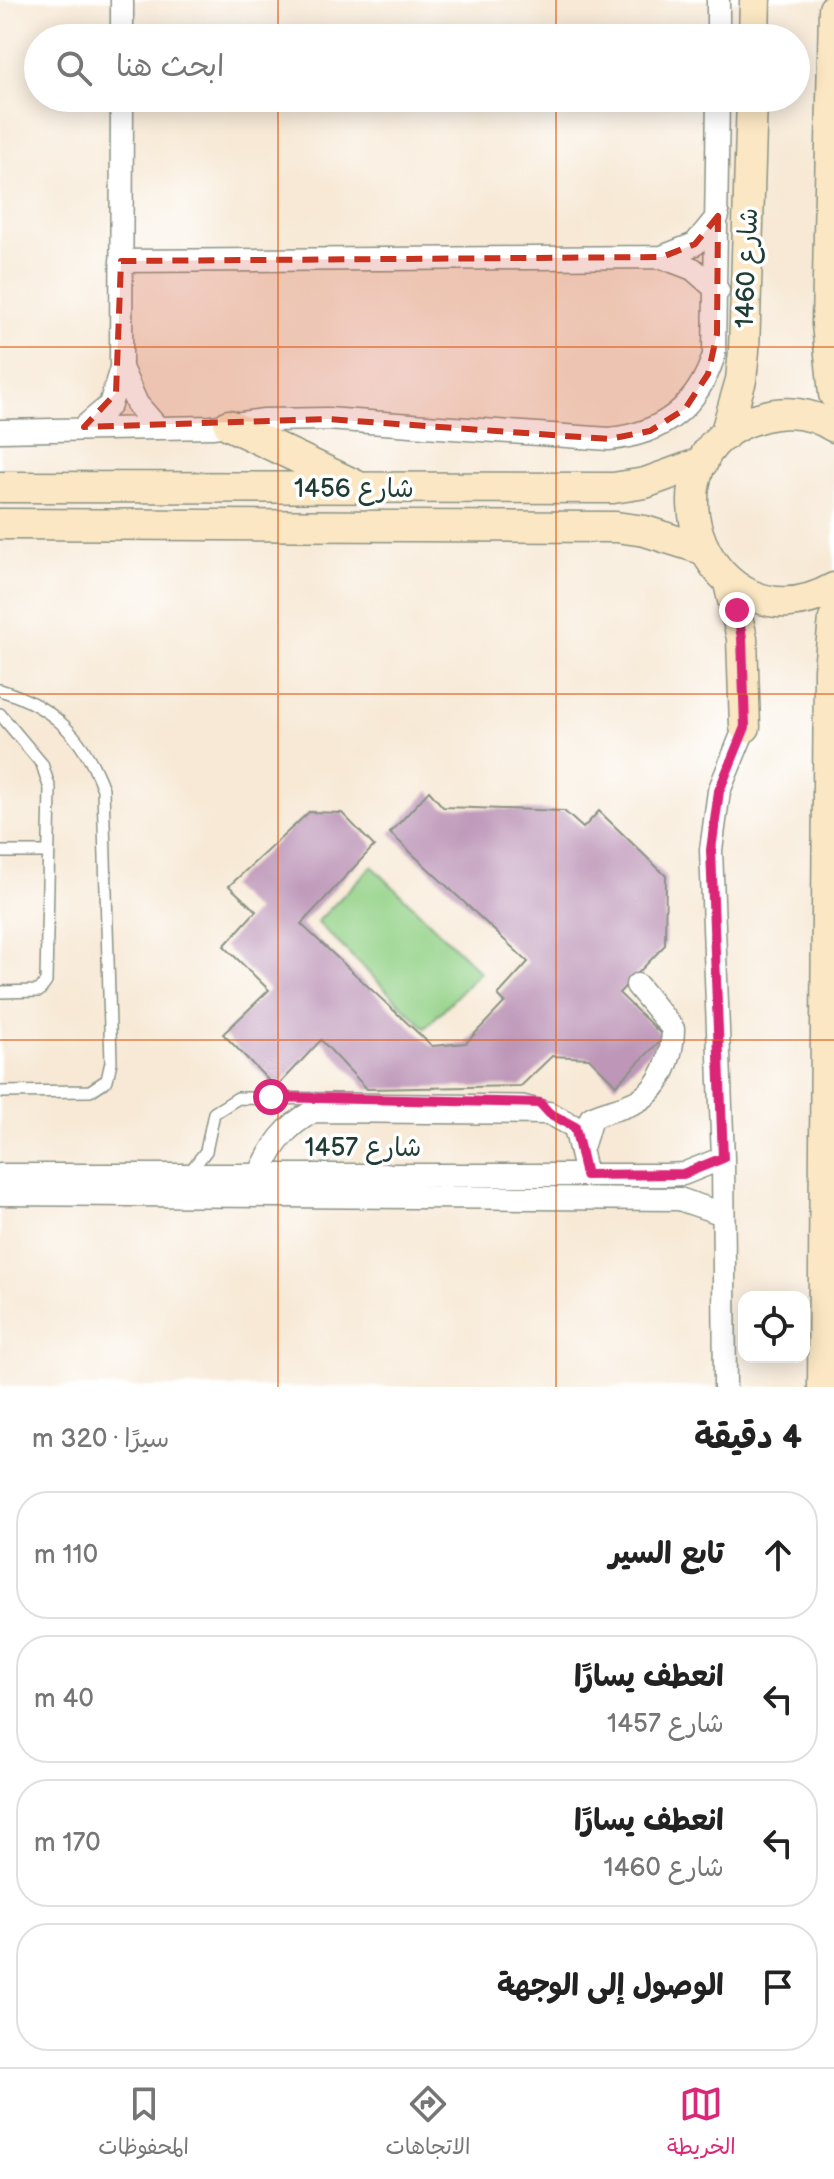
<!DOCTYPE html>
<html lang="ar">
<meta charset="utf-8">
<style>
:root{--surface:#fff;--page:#f2f2f2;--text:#222;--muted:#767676;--line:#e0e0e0;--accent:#db2777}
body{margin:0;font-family:"Balsamiq Sans","Playpen Sans Arabic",sans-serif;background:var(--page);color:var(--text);direction:rtl}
.controls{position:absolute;right:24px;bottom:24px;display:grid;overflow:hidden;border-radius:16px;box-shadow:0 4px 20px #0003}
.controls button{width:72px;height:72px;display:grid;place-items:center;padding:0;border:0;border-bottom:2px solid var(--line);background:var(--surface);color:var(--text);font:40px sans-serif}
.stop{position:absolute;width:24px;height:24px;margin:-18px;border:6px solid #db2777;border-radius:50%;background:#fff}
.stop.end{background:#db2777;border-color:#fff;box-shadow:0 2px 8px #0008}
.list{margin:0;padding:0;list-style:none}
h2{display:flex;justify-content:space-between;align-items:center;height:104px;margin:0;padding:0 32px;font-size:34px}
h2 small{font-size:26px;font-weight:400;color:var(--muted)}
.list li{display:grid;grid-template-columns:52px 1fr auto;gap:24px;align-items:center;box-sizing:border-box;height:128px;margin:0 16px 16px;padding:0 16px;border:2px solid var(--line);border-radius:32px}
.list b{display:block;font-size:30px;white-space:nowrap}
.list p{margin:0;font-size:26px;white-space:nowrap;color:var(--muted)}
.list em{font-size:26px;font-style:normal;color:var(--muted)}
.icon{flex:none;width:44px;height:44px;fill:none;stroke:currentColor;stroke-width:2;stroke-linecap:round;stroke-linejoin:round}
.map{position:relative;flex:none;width:834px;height:1387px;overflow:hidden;direction:ltr}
.search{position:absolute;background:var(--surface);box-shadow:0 4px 20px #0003;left:24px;right:24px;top:24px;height:88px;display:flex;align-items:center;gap:20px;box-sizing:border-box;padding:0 28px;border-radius:44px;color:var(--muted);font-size:30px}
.sheet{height:680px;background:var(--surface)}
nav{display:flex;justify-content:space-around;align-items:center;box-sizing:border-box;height:112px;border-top:2px solid var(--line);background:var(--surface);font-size:22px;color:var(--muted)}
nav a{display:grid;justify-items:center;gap:4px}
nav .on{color:var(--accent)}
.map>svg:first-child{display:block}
.green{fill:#94d288;stroke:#5a885e;stroke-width:2}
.building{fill:#bd96b8}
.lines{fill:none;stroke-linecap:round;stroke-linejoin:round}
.lane-casing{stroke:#8b9385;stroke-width:14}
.street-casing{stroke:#8b9385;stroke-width:25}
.secondary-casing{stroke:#8b9385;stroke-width:33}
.lane{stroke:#fff;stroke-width:11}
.street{stroke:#fff;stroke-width:22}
.secondary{stroke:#fbe7c3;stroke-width:30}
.route{stroke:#db2777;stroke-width:10}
.marked{fill:#c8321e;fill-opacity:0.2;stroke:#c8321e;stroke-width:6;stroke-dasharray:16 10;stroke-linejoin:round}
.grid{fill:none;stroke:#de580e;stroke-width:2;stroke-opacity:0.55}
.labels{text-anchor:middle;stroke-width:7;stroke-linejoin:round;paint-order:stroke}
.street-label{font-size:26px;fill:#1f3d34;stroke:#fff}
</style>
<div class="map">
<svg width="834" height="1387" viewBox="0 0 834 1387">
<rect width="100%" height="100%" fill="#fff"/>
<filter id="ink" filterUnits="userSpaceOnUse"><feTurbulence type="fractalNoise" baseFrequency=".0125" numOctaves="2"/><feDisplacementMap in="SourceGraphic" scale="16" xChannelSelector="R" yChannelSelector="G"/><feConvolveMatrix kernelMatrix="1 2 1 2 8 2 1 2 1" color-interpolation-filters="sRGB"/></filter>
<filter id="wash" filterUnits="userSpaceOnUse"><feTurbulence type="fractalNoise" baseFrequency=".006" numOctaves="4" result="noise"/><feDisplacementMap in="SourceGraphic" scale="32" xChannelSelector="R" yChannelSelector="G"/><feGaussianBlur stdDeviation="1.8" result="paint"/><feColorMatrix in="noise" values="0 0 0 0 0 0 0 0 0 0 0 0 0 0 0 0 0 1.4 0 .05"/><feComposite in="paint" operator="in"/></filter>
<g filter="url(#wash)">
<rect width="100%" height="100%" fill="#f7e9d6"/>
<!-- green -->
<path class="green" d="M372,866L480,972L425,1028L317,922Z"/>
<g id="blocks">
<!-- building -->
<path class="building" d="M429,791L443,807L564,811L583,828L599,811L666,876L665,945L619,993L664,1037L616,1085L589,1058L552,1056L521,1086L367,1089L321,1040L276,1088L223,1034L269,990L224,946L256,911L229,886L309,812L342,813L374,846L301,924L432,1046L466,1043L505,1002L498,995L528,962L390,833Z"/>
</g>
</g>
<g filter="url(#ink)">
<use href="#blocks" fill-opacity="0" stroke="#8b9385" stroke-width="2"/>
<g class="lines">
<!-- lane casing -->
<g class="lane-casing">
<path id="lane" d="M0,690C53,706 84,737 103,789L111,1062L107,1080L90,1091L0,1092
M0,714L42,764L50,789L46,982L39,991L0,992
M0,852H49
M189,1173L206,1151L214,1113L238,1098L523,1101L543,1106"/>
</g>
<!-- street casing -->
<g class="street-casing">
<path id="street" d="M718,0V38
M122,38V0
M662,257L693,269L718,291
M121,261L662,257L695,244L718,216
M122,370L137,404L157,427
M84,427L110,405L121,368L122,98
M0,431L212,427L264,420L327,419L609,439C663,434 698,406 714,355L718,98
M582,1148L591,1118C606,1110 624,1109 639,1100C662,1087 673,1054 673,1029L637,985
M0,1175H665L683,1174L723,1158
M259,1175C273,1145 284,1127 314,1111L549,1113L575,1127L586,1175
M0,1194L679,1199L723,1214
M725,1387L723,1158L711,850L719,791L745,727"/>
</g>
<!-- secondary casing -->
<g class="secondary-casing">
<path id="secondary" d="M834,9L827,324L834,394
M754,38L755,0
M229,425L355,485
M834,427C811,412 784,410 758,418C630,454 710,657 834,588
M725,435L741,380L744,351L752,98
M0,487L613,488L645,483L703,462
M0,524L616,527L645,531L702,549
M729,583L742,638L745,727
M823,1387L829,669L834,619"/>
</g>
<!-- lane -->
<use href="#lane" class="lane"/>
<!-- street -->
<use href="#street" class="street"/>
<!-- secondary -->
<use href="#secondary" class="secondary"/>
</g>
</g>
<g class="lines" filter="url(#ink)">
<!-- route -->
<path class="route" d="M271,1097L540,1103L549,1113L575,1127L586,1175L683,1174L723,1158L711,850L719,791L745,727L742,638L737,610"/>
</g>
<!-- marked area -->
<path class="marked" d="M718,216L717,334L708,374L685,409L650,431L609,439L327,419L84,427L116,393L121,261L662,257L695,244Z"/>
<!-- grid -->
<path class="grid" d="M278,0V38M556,0V38M278,98V1387M556,98V1387M0,347H834M0,694H834M0,1040H834"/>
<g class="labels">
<!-- street labels -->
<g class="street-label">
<text transform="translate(746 268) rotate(-88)" y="9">شارع 1460</text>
<text x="354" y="497">شارع 1456</text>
<text x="363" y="1156">شارع 1457</text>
</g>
</g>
</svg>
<div class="controls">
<button><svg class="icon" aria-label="locate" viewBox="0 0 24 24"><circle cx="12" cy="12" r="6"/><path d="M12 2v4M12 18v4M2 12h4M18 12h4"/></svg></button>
</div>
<div class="stop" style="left:271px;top:1097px"></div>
<div class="stop end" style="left:737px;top:610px"></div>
<div class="search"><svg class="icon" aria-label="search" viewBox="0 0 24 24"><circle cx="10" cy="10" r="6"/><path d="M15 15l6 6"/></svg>ابحث هنا</div>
</div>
<section class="sheet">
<h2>4 دقيقة<small>سيرًا · 320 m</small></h2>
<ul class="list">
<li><svg class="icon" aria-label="ahead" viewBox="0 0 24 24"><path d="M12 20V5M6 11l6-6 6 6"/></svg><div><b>تابع السير</b></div><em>110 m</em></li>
<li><svg class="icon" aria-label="left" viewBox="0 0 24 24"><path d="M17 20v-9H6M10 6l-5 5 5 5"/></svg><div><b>انعطف يسارًا</b><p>شارع 1457</p></div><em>40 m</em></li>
<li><svg class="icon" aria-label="left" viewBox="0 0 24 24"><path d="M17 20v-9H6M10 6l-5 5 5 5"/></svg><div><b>انعطف يسارًا</b><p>شارع 1460</p></div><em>170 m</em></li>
<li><svg class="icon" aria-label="arrive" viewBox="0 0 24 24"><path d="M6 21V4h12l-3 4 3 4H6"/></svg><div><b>الوصول إلى الوجهة</b></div></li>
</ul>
</section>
<nav>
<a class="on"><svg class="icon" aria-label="map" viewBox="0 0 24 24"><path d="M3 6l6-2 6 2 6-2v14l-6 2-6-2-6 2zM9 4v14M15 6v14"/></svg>الخريطة</a>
<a><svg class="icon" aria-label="directions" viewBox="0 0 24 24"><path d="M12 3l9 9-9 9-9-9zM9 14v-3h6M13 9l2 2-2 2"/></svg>الاتجاهات</a>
<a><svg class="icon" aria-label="saved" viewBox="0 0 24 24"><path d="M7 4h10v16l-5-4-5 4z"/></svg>المحفوظات</a>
</nav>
